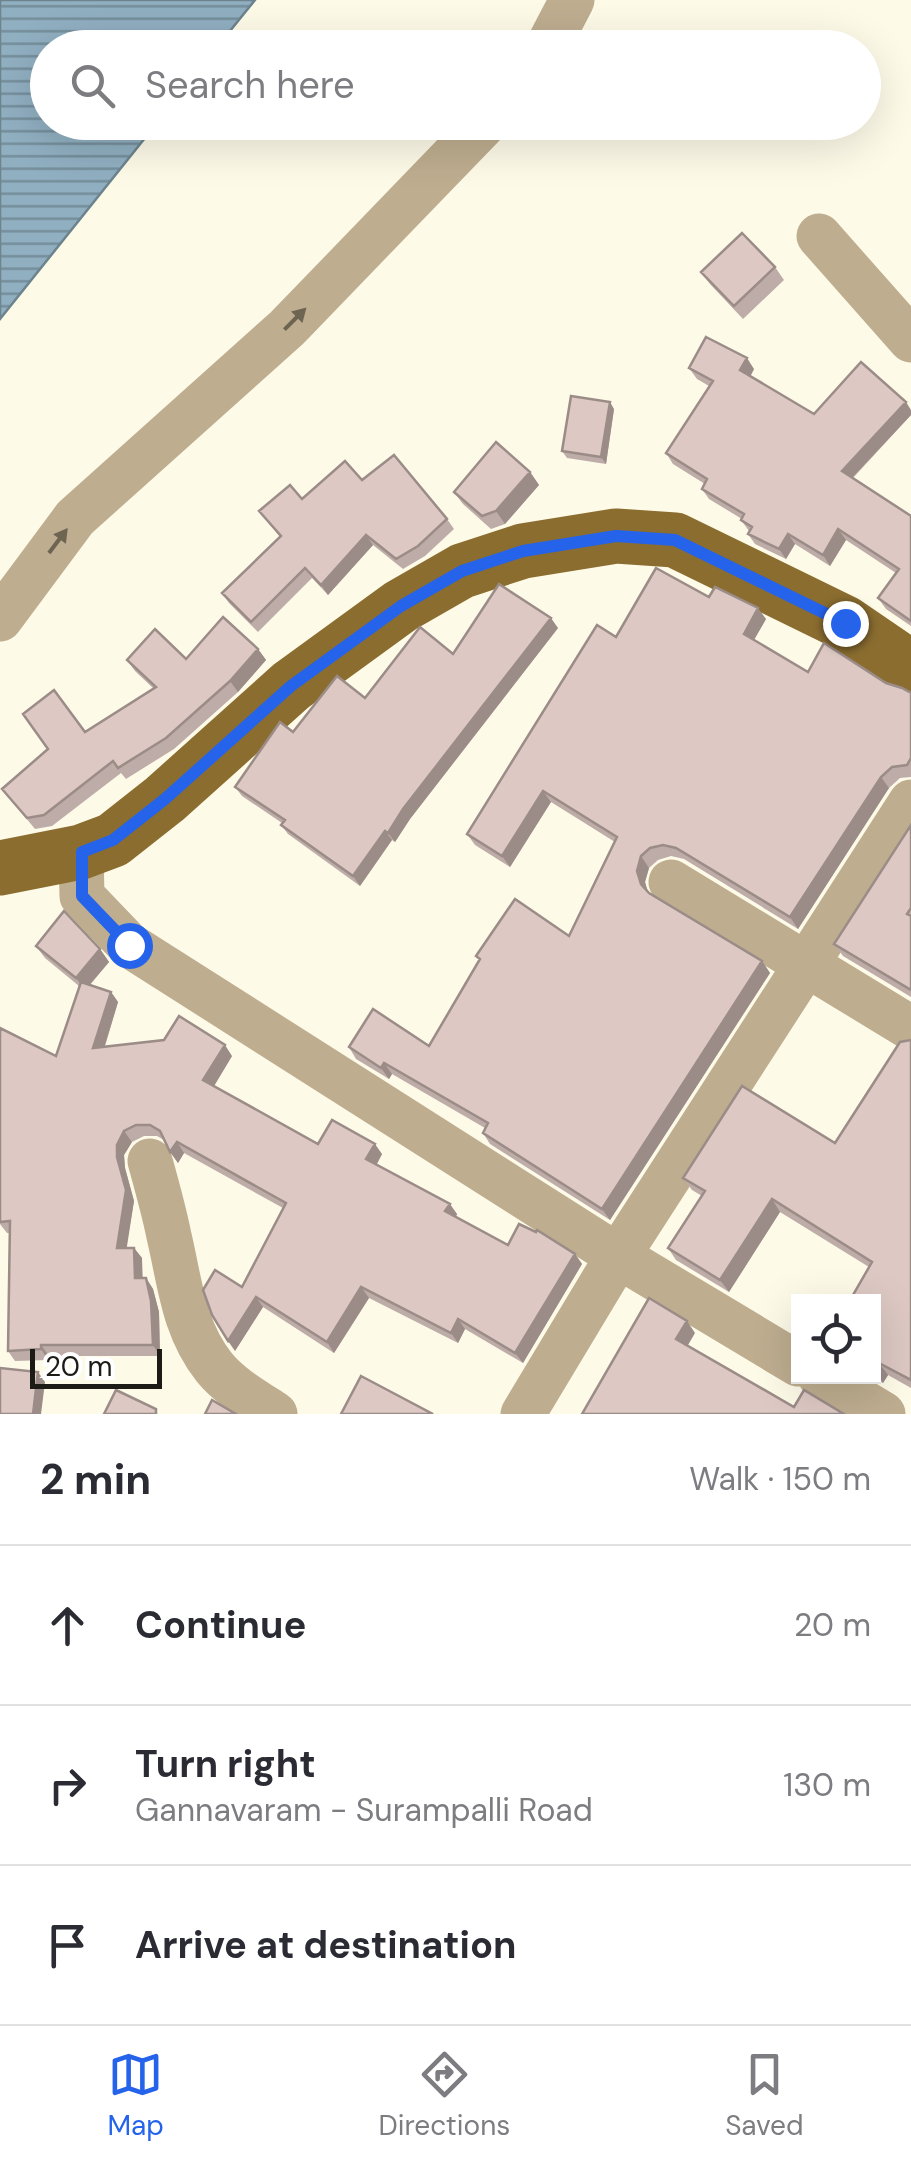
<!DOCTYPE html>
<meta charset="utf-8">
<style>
:root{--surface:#fff;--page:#f2f2f3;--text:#2b2b33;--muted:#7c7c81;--line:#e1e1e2;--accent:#2563eb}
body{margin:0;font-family:"DM Sans",sans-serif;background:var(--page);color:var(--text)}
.controls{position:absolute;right:30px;bottom:30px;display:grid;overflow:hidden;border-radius:0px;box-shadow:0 10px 40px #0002}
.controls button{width:90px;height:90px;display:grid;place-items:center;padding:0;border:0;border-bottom:2px solid var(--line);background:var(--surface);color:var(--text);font:50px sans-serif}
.scale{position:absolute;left:30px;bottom:25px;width:132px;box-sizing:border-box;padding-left:10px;border:5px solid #1c1b15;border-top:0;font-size:28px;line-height:35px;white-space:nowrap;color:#1c1b15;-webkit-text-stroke:8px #fff;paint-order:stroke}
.stop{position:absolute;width:30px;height:30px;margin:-22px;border:8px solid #2563eb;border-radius:50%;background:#fff}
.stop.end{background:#2563eb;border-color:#fff;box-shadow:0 2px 10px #0008}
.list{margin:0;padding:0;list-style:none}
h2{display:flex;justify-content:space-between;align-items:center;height:130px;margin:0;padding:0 40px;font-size:42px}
h2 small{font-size:32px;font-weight:400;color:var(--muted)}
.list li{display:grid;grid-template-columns:65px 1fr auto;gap:30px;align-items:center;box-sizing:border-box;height:160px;padding:0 40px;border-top:2px solid var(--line)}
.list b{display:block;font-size:38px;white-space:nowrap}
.list p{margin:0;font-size:32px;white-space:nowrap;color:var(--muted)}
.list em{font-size:32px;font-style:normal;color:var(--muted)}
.icon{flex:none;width:55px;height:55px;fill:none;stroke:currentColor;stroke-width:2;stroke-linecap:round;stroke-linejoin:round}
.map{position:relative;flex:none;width:911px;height:1414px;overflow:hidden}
.search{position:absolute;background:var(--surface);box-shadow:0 10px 40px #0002;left:30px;right:30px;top:30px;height:110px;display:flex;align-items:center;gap:25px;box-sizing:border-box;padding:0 35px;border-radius:55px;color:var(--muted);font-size:38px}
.sheet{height:610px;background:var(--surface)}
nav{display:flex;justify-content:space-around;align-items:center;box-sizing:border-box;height:140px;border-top:2px solid var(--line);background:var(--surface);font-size:28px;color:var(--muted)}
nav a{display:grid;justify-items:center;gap:5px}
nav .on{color:var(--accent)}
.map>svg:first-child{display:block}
.water{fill:url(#water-rules);stroke:#6d838d;stroke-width:2.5}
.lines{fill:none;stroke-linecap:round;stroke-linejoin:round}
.street{stroke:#bead8f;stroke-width:45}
.primary{stroke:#8b6d30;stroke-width:55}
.wall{fill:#beaca8}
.shaded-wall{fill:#9b8c88}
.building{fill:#ddc8c3;stroke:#9b8c88;stroke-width:2.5}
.oneway{fill:#6d6452}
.route{stroke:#2563eb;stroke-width:12}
</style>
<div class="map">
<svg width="911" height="1414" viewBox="0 0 911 1414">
<defs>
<pattern id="water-rules" width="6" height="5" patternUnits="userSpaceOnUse" patternTransform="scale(2.5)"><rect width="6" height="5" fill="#90afc1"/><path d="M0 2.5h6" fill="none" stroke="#758e9c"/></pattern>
</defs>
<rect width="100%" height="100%" fill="#fdfae8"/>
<!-- water -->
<path class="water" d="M0,0H255L217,47L48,48V122L157,123L0,319Z"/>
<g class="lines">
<!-- street -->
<path class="street" d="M547,48L572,0
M819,236L911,340
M0,619L75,518L287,328L486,122
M81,852L82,896L129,945L618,1256L798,1364
M671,882L911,1028
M150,1161C157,1186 164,1211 169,1236C180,1282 183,1328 214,1367C229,1386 255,1401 275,1414
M820,1376L883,1414
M523,1414L618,1256L911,802"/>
<!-- primary -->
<path class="primary" d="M0,868L81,852L113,840L165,799L291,686L401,606L462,571L523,551L616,536L675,540L845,623L911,668"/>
</g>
<!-- wall -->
<path class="wall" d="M775,267L784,280L743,319L710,284L701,272Z
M689,368L754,369L750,376L814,414L911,410V415L853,478L911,516V626L886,609L878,598L896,573L846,540L830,566L795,544L786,559L755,544L748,534L749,531L741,520L742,519L709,499L702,489L705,484L673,464L666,453L709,386L697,379Z
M614,409L606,464L567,458L562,451Z
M530,472L539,485L505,524L491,529L463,504L454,492Z
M362,480L447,519L454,529L425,556L403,569L373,545L328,595L312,578L258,632L229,603L222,593L280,537L259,511L302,499Z
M709,597L766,619L754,640L808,672L886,683L911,693V777L900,778L889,788L798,929L684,859L671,856L658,860L649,868L645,882L647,891L762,961L770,973L610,1220L490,1144L483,1133L485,1128L392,1074L389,1079L356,1059L349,1047L429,1046L479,960L476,956L569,936L615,842L551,802L510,867L475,845L467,834L616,637Z
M558,628L410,819L395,842L392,840L360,886L288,834L281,825L282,823L242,796L235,787L293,732L453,654Z
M258,649L266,660L238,692L174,749L126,779L121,773L52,826L35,829L2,789L48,749L85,732L153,688L135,671L127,660L186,659Z
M911,825V997L843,956L834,944Z
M36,946L100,949L109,962L90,985L111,992L118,1002L105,1046L232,1056L214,1086L318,1144L382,1154L377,1164L457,1214L456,1217L508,1245L575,1254L582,1264L523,1363L465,1329L458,1343L369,1298L334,1353L263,1307L235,1351L242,1287L283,1208L184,1153L178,1163L164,1140L157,1136H144L132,1142L124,1155L125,1168L134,1201L126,1248H134L142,1258V1278H146L153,1289L159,1312L160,1356H49L48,1360L15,1361L8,1351L10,1233H7L0,1224V1028L56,1056L79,986L45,958Z
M911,1040V1388L888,1375L883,1383L872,1376H874V1302L869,1267L780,1212L729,1292L676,1260L668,1248L702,1196L692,1190L683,1178L835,1143Z"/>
<!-- shaded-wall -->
<path class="shaded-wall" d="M747,358L754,369L748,381L740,370Z
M610,402L614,409L606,464L601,457Z
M906,402L911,410V415L849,481L842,471Z
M530,472L539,485L505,524L496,511Z
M838,529L846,540L830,566L823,555Z
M788,534L795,544L786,559L779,549Z
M366,535L373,545L328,595L321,585Z
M758,608L766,619L751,645L744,634Z
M551,618L558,628L410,819L395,842L388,833L403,809Z
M258,649L266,660L238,692L230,681Z
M881,777L889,788L798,929L790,917Z
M543,791L551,802L510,867L502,856Z
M385,831L392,840L360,886L353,876Z
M641,856L649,868L645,882L649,895L641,884L637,871Z
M100,949L109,962L85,990L76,978Z
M762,961L770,973L610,1220L602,1209Z
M111,992L118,1002L101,1058L93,1048Z
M225,1045L232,1056L211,1091L203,1080Z
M384,1063L392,1074L389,1079L381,1068Z
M124,1131L132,1142L124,1155L125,1168L134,1201L125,1259L117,1248V1145Z
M177,1142L184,1153L178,1163L170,1152Z
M375,1144L382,1154L374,1169L366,1159Z
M772,1199L780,1212L729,1292L720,1280Z
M450,1204L457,1214L453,1222L445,1211Z
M134,1248L142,1258L143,1289L135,1278Z
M575,1254L582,1264L523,1363L515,1353Z
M146,1278L153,1289L159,1312L160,1356L153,1345Z
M361,1287L369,1298L334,1353L327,1342Z
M256,1297L263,1307L235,1351L228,1341Z
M458,1319L465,1329L458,1343L451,1333Z
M687,1321L695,1333L684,1352L676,1339Z
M41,1345L49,1356L48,1360L41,1349Z
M879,1363L888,1375L883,1383L874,1371Z
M38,1372L45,1382L41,1414H33Z"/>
<!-- building -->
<path class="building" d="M742,233L775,267L734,306L701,272Z
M706,337L747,358L740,370L814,414L861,362L906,402L842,471L911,516V621L878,598L899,569L838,529L823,555L788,534L779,549L748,534L752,527L741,520L744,514L702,489L707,479L666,453L713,381L689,368Z
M571,396L610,402L601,457L562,451Z
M496,442L530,472L496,511L482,516L454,492Z
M394,455L447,519L418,546L396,559L366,535L321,585L305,568L251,622L222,593L281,536L259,511L290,485L302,499L345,461L362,480Z
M656,568L709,597L715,587L758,608L744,634L808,672L824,643L886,683L902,688L911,693V758L907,765L892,767L881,777L790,917L676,848L663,845L650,848L641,856L637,871L641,884L649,893L762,961L602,1209L483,1133L488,1123L384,1063L381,1068L349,1047L373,1009L429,1046L480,959L476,956L515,899L569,936L617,837L543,791L502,856L467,834L597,625L616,637Z
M499,584L551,618L403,809L388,833L385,831L353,876L281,825L285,820L235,787L280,722L293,732L337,676L365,698L420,627L453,654Z
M223,617L258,649L230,681L166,738L118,768L113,761L44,815L27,818L2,789L48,749L23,714L54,690L85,732L156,687L127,660L155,629L186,659Z
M911,825V908L907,914L911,916V990L834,944Z
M64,911L100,949L76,978L36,946Z
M81,982L111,992L93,1048L164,1040L179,1016L225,1045L203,1080L318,1144L332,1120L375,1144L366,1159L450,1204L445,1211L508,1245L519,1224L536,1232L537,1230L575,1254L515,1353L458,1319L451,1333L361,1287L327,1342L256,1297L228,1341L212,1315L203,1290L215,1270L242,1287L286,1203L177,1142L170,1152L160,1131L150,1125H136L124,1131L117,1145V1157L126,1190L117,1248H134L135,1278H146L151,1301L153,1345H41V1349L8,1351L10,1221L0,1222V1028L56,1056Z
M911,1040V1380L879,1363L874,1370V1302H849L872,1262L772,1199L720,1280L668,1248L705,1191L683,1178L742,1086L835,1143L900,1042Z
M649,1298L687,1321L676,1339L794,1407L804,1390L844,1414H582Z
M0,1368L38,1372L33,1414H0Z
M361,1376L433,1414H341Z
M116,1390L156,1409V1414H104Z
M212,1400L236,1414H205Z"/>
<!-- one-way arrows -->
<defs><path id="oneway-solid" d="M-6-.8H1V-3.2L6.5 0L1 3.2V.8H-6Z" transform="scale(2.5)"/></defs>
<g class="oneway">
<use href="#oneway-solid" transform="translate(295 319) rotate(-45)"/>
<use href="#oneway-solid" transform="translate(58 541) rotate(-53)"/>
</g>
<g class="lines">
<!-- route -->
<path class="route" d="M129,945L82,896V852L113,840L165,799L291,686L401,606L462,571L523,551L616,536L675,540L845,623"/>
</g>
</svg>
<div class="controls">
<button><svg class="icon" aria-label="locate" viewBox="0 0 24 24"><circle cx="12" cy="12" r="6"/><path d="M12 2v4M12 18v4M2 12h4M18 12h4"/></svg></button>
</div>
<div class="scale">20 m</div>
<div class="stop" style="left:129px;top:945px"></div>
<div class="stop end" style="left:845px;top:623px"></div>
<div class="search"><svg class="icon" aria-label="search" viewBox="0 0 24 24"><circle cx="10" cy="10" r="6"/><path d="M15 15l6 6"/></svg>Search here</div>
</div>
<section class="sheet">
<h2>2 min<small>Walk · 150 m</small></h2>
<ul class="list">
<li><svg class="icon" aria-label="ahead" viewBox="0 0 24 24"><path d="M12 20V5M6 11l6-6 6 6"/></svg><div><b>Continue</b></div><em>20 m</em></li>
<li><svg class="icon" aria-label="right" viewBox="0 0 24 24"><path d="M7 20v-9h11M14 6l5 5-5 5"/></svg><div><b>Turn right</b><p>Gannavaram - Surampalli Road</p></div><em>130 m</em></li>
<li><svg class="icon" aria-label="arrive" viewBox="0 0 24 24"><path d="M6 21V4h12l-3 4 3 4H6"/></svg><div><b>Arrive at destination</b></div></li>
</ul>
</section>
<nav>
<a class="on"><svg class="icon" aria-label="map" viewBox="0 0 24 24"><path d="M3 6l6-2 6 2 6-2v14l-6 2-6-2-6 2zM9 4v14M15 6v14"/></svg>Map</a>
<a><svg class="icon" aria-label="directions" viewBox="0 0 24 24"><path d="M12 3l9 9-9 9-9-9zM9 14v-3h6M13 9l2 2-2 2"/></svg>Directions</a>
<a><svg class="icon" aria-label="saved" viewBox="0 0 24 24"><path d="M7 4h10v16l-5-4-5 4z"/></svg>Saved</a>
</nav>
